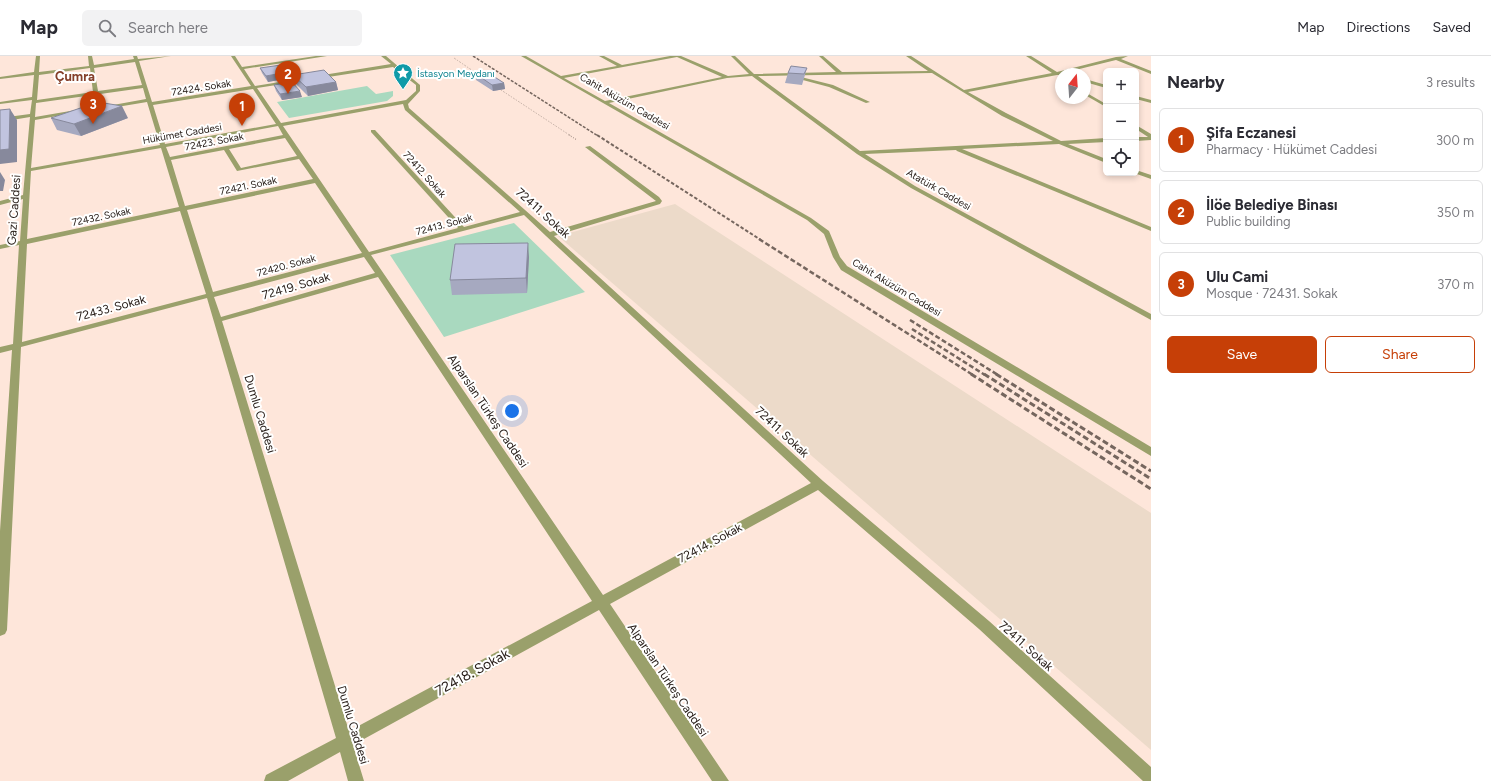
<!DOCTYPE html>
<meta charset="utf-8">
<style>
:root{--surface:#fff;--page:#f2f2f3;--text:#2b2b33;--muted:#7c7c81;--line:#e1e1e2;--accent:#c63f07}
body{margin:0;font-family:Figtree,sans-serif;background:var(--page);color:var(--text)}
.controls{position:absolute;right:12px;top:12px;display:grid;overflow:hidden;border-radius:6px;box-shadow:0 2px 6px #0003}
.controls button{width:36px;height:36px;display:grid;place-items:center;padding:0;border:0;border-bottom:1px solid var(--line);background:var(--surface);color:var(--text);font:20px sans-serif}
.compass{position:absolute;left:1055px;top:12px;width:36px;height:36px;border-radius:50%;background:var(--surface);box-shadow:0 2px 6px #0003;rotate:17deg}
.you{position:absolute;left:512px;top:355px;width:14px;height:14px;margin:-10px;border:3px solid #fff;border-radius:50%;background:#1a73e8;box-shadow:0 0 0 6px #1a73e833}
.badge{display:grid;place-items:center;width:26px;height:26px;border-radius:50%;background:var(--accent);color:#fff;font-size:13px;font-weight:700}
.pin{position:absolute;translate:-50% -33px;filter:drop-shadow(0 1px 2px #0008)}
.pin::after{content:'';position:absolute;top:21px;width:14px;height:12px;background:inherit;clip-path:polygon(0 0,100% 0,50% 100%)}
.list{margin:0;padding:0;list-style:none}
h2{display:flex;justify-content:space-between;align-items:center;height:52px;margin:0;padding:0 16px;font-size:17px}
h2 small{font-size:13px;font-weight:400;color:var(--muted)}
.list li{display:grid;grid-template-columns:26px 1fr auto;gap:12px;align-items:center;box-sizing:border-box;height:64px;margin:0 8px 8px;padding:0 8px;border:1px solid var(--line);border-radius:6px}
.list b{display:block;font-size:15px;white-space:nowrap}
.list p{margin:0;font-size:13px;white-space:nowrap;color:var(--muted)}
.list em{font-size:13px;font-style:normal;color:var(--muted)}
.actions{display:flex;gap:8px;padding:12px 16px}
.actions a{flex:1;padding:9px 0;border:1px solid var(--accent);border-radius:6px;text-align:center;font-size:14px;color:var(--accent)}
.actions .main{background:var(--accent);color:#fff}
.icon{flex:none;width:22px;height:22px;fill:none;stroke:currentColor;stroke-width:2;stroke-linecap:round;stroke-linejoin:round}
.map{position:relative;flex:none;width:1151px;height:725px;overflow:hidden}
header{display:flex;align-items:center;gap:24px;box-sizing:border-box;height:56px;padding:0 20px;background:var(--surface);border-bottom:1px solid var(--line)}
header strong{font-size:19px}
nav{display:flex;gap:22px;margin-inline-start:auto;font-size:14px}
.search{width:280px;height:36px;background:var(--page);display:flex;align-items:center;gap:10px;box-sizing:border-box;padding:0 14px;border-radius:6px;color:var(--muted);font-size:15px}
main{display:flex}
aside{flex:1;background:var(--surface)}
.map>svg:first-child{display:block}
.commercial{fill:#ecdac9}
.green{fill:#a9d9bf}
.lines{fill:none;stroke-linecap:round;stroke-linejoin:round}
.path-far1{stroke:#897970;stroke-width:1;stroke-dasharray:0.5 1.5;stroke-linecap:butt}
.path{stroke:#897970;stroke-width:1.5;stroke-dasharray:0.5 2;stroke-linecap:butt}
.minor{fill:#9aa06b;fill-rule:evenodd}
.rail-far3{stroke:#75665e;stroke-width:1.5;stroke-dasharray:3 1.5;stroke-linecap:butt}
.rail-far2{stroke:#75665e;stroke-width:2;stroke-dasharray:3.5 2;stroke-linecap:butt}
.rail-far1{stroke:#75665e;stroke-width:2.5;stroke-dasharray:5 2.5;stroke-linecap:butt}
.rail{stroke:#75665e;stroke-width:3;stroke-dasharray:6 3;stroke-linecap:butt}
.wall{fill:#a6a9c0}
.shaded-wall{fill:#87899c}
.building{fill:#c1c4df;stroke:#87899c}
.labels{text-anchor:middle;stroke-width:4;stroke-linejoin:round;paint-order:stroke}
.far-culture-label{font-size:10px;fill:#0d838f;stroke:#fff;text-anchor:start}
.far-street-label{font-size:10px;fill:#241a15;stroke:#fff}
.street-label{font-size:12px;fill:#241a15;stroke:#fff}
.far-district-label{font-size:13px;font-weight:bold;fill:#85402b;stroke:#fff}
.near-street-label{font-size:14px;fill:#241a15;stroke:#fff}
</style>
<header>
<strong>Map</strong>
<div class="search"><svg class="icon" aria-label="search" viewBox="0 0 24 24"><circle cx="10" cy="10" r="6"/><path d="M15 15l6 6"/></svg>Search here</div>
<nav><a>Map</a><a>Directions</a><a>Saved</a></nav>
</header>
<main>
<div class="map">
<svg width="1151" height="725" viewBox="0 0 1151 725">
<rect width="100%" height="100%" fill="#fee6da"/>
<!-- commercial -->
<path class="commercial" d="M675,148L1151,457V694L558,180Z"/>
<!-- green -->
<path class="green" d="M367,30L376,38L393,35V40L387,45L289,62L277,46Z
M514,167L585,236L444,281L390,199Z"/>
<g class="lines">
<!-- path-far1 -->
<path class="path-far1" d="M454,2L479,19
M498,32L571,80"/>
<!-- path -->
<path class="path" d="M569,79L577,84"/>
<!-- minor -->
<path class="minor" d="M36,0H40L39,16L89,10L88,0H92L94,9L134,3L133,0H137L138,3L171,0L139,5L152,46L251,30L231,0H235L242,11L316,0H327L244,13L255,30L391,8L381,0H386L420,29V35L408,48L409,52L550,176L656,145L585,91L590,90L659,141L662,145L660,148L554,180L823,425L989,565L1151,711V725H1143L979,573L818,434L610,548L729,725H712L599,554L353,689L364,725H348L340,696L288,725H264L266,719L336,682L207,242L21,291L7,574L5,578L0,580V475L12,294L0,297V291L13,288L19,189L0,193V189L20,185L23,143L0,149V145L23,139L30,61L0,66V62L30,58L32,44L0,48V46L32,41L34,19L0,23V21L34,16ZM135,6L142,29L98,35L94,12ZM393,11L416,29V35L406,44L281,67L257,32ZM90,12L93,36L37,44L39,19ZM143,32L146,43L102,51L105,53L147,46L160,89L31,112L35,64L79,56L76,54L35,61L36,47ZM253,33L276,68L165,88L153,49ZM403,48L405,54L520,156L464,171L375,74H371V76L458,172L369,196L283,70ZM278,70L283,79L170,101L166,91ZM285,82L297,100L241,112L229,93ZM161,92L179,151L27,183L31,115ZM224,94L237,115L299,103L313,123L185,150L171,104ZM315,127L362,197L213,236L187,154ZM180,155L206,238L22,286L27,188ZM524,159L546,180L811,427L603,539L371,199ZM364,201L375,217L221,261L214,241ZM378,221L592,545L349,675L222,265Z
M521,0H526L561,20L617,10L599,0H604L622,9L670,0H681L728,20L749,18L731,0H735L754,18L836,16L819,0H823L842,16L928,15L906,0H911L964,34L1052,17L1026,0H1031L1057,16L1116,1L1128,0L1121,3L1151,15V18L1116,4L1063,17L1061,19H1057L968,36L1006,57L1061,85L1106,82V86L1068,88L1106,103V107L1059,88L962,93L1151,171V175L957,95L956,94L865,98L915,130L1151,258V264L911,132L857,98L752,20L727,22L609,47L811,162L829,175L840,201L847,210L1151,391V400L841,214L833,201L824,178L807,164ZM677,1L722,21L605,45L564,22ZM932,17L1002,60L1053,85L860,95L758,20Z
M801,21L833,29L870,46L866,47L829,31L799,23Z
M1085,23L1106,29V32L1085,26Z
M1085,36L1106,48V51L1085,39Z
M1136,40L1151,44V47L1136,43Z
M1136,69L1151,78V84L1136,85V81H1148L1136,73Z
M1136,114L1151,119V123L1134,117H1136Z"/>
<!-- rail-far3 -->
<path class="rail-far3" d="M473,0L598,80"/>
<!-- rail-far2 -->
<path class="rail-far2" d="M597,79L761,184"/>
<!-- rail-far1 -->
<path class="rail-far1" d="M759,183L973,319
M910,264L998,319
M912,273L985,319"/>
<!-- rail -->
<path class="rail" d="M971,318L1151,433
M984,318L1151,423
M996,318L1151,415"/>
</g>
<!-- wall -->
<path class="wall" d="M260,12L287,16L289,22L268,26L262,17Z
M807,12L802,29L785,27L788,17Z
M476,18L504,27L505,33L493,35L476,24Z
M293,19L336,26L338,34L308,40L296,28Z
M274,29L302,41L282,44L276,35Z
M51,62H128L81,80L57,74Z
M529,201L527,237L452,239L450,224Z"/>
<!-- shaded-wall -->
<path class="shaded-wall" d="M287,16L289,22L268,26L266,20Z
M336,26L338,34L308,40L306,31Z
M504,27L505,33L493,35L492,29Z
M300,35L302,41L282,44L280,38Z
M122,50L128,62L81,80L74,68Z
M10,53L17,64V106L0,108V94Z
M0,116L5,124L3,135H0Z
M528,187L529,201L527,237L526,222Z"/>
<!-- building -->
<path class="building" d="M281,9L287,16L266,20L260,12Z
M791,10L807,12L804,18L788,17Z
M324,14L336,26L306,31L293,19Z
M487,16L504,27L492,29L476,18Z
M292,26L300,35L280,38L274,29Z
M98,46L122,50L74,68L51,62Z
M10,53L9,93L0,94V54Z
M528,187L526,222L450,224L455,188Z"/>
<!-- icons -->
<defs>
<g id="sight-pin" transform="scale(1)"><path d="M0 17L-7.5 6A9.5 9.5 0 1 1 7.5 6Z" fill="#0f9aa8" stroke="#fff"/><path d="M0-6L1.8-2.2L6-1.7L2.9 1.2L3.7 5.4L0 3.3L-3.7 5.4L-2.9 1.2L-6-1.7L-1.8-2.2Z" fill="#fff"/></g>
</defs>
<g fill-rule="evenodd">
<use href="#sight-pin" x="403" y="17"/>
</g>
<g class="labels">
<!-- far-culture labels -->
<g class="far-culture-label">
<text x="417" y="21">İstasyon Meydanı</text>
</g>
<!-- far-street labels -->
<g class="far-street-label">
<text transform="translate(201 31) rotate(-9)" y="4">72424. Sokak</text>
<text transform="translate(625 45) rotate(30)" y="4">Cahit Aküzüm Caddesi</text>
<text transform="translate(182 77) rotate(-10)" y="4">Hükümet Caddesi</text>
<text transform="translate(214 85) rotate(-11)" y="4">72423. Sokak</text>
<text transform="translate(425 118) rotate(48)" y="4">72412. Sokak</text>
<text transform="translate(248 129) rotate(-12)" y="4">72421. Sokak</text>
<text transform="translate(939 133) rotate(30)" y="4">Atatürk Caddesi</text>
<text transform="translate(101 160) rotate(-12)" y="4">72432. Sokak</text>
<text transform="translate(444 168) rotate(-15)" y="4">72413. Sokak</text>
<text transform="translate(286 209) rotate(-15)" y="4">72420. Sokak</text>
<text transform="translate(897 231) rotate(31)" y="4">Cahit Aküzüm Caddesi</text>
</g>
<!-- street labels -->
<g class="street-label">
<text transform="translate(14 154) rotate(-86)" y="4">Gazi Caddesi</text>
<text transform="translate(543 157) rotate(42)" y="4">72411. Sokak</text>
<text transform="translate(296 230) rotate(-16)" y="4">72419. Sokak</text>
<text transform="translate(111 252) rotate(-15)" y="4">72433. Sokak</text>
<text transform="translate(488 355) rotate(56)" y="4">Alparslan Türkeş Caddesi</text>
<text transform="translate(260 358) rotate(73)" y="4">Dumlu Caddesi</text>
<text transform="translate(782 376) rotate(43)" y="4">72411. Sokak</text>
<text transform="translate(710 487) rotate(-28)" y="4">72414. Sokak</text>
<text transform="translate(1026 590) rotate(42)" y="4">72411. Sokak</text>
<text transform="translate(668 624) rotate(56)" y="4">Alparslan Türkeş Caddesi</text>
<text transform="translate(353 669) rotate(73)" y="4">Dumlu Caddesi</text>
</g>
<!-- far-district labels -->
<g class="far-district-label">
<text x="75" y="25">Çumra</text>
</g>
<!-- near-street labels -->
<g class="near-street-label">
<text transform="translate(472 616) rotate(-29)" y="5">72418. Sokak</text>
</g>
</g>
</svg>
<div class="controls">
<button>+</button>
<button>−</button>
<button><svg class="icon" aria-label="locate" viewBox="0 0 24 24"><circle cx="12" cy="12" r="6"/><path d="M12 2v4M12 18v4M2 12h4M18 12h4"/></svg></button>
</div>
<svg class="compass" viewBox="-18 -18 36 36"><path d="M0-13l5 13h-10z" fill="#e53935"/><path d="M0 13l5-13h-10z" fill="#7c7c81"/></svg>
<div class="you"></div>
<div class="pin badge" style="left:242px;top:70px">1</div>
<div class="pin badge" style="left:288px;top:38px">2</div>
<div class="pin badge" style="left:93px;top:68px">3</div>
</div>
<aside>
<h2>Nearby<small>3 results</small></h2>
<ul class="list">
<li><span class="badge">1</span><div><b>Şifa Eczanesi</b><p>Pharmacy · Hükümet Caddesi</p></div><em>300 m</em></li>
<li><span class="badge">2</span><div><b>İlöe Belediye Binası</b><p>Public building</p></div><em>350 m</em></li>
<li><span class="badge">3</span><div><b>Ulu Cami</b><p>Mosque · 72431. Sokak</p></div><em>370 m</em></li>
</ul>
<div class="actions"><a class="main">Save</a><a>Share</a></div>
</aside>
</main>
